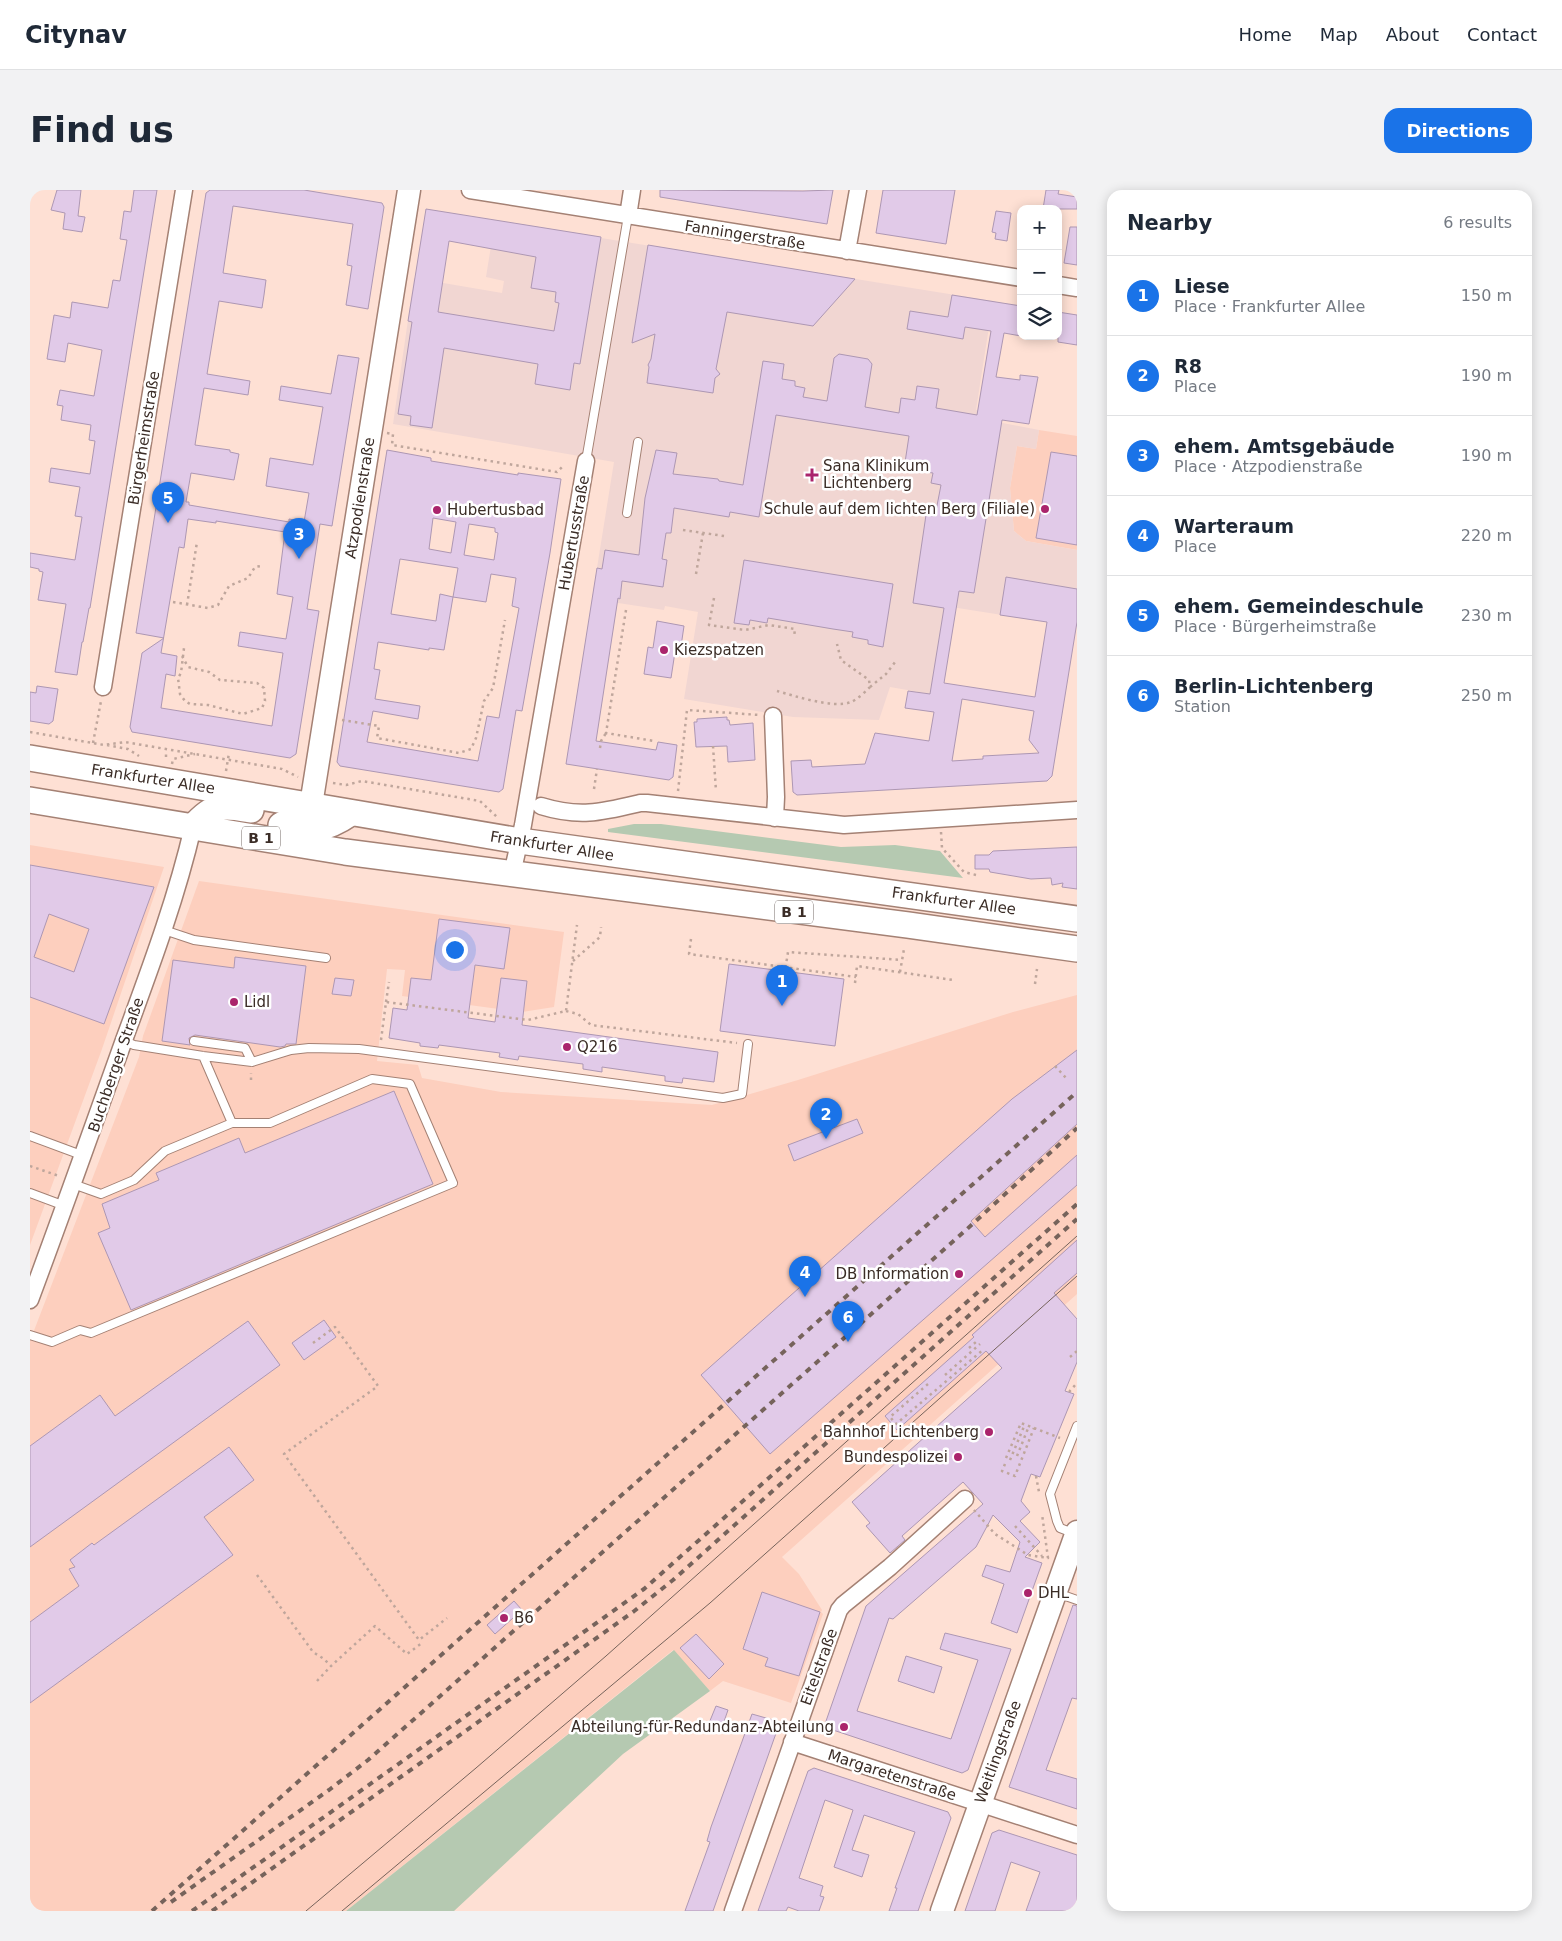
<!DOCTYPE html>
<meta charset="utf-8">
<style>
:root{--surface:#fff;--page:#f2f2f3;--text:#1f2937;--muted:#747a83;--line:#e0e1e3;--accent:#1a73e8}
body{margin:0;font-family:"DejaVu Sans",sans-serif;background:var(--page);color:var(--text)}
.controls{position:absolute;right:15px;top:15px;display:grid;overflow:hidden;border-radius:10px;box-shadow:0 2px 12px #0003}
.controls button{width:45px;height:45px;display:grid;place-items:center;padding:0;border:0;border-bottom:1px solid var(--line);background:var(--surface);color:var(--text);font:25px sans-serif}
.you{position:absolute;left:424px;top:759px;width:18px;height:18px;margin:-12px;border:4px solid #fff;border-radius:50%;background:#1a73e8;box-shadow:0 0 0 8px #1a73e833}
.badge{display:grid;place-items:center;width:32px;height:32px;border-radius:50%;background:var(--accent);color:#fff;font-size:16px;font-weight:700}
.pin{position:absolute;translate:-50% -41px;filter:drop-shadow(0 1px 2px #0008)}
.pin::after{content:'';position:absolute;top:26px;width:18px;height:15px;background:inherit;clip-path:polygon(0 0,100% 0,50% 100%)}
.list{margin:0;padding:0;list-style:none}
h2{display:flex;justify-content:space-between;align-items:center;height:65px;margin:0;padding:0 20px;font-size:21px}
h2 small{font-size:16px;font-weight:400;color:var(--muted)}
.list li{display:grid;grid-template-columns:32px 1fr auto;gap:15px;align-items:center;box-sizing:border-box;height:80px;padding:0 20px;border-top:1px solid var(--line)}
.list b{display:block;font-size:19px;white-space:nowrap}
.list p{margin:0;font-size:16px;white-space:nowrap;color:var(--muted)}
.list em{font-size:16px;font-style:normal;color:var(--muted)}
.icon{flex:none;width:28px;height:28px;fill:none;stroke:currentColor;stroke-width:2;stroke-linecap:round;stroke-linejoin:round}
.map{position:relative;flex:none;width:1047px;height:1721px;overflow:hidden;border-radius:15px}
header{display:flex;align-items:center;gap:30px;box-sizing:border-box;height:70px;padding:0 25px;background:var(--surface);border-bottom:1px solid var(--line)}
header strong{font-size:24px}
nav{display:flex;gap:28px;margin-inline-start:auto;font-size:18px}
.intro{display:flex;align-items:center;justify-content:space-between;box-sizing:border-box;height:120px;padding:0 30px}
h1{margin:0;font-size:35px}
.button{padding:12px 22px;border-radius:15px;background:var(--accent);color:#fff;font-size:18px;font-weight:700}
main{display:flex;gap:30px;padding:0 30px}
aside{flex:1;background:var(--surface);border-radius:15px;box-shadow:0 2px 12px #0003}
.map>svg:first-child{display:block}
.built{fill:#fdcfbe}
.medical{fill:#f1d6d2}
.green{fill:#b5c9b1}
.building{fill:#e1cae8;stroke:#ad97b3;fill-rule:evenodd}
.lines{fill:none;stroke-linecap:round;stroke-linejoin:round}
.lane-casing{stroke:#a48174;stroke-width:10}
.street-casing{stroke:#a48174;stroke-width:19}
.secondary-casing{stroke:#a48174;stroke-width:25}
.primary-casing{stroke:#a48174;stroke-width:28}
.path{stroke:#bfa69c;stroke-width:2.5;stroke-dasharray:2.5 4;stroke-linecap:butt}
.lane{stroke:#fff;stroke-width:8}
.street{stroke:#fff;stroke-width:16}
.secondary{stroke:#fff;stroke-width:22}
.primary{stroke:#fff;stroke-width:25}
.tram{stroke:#76635b;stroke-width:1}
.rail{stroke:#76635b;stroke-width:4;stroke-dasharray:6 6;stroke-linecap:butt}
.poi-dot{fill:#aa246c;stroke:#fff;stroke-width:2}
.labels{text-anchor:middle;stroke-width:5;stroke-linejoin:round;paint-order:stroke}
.shield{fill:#fff;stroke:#756b67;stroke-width:1}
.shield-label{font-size:14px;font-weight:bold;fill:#3a2c26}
.street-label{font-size:15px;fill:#3a2c26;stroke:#fff}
.poi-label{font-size:15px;fill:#3a2c26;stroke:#fff;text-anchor:start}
</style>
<header>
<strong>Citynav</strong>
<nav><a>Home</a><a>Map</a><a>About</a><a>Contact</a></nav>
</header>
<div class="intro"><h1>Find us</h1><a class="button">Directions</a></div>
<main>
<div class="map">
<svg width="1047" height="1721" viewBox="0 0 1047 1721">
<rect width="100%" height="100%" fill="#fee0d4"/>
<!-- built -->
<path class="built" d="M1009,240L1047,246V360L996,351L984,341L980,298L987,256L1006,259Z
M0,655L134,677L72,859L0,1055Z
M169,691L534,742L524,817L492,822L372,806L375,780L357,779L347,871L388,875L392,888L471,902L682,915L768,890L983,822L1047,805V1104L752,1367L769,1384L792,1420L791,1422L793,1424L761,1513L693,1491L680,1501L643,1460L316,1721H0V1151L109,867L113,846Z"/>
<!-- medical -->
<path class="medical" d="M465,31L963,111L946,220L958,222L957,230L1009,240L1006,259L987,256L980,298L984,341L996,351L1047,360V437L915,416L900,504L860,497L849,530L763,527L654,509L668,422L635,416L634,420L562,409L584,272L363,234L384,88L472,103L474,91L456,87Z"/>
<!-- green -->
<path class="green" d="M604,634H631L811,657L865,655L910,661L933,688L578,642V639Z
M644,1460L680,1501L593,1564L424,1721H316Z"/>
<!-- building -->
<path class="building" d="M27,0H51L48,26L55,27L52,42L33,39L35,23L21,20Z
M104,0H127L60,418H59L53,452H52L47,485L25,482L36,414L8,410L13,382L9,381V379L0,377V363L45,370L52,327L45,326L50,297L19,292L21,278L60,284L65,251L59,250L61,235L31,230L33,216L27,215L30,200L64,206L72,160L38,153L35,172L17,169L24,125L40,128L42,112L78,118L83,90L90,91L97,50L90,49L94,21L101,22Z
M180,0H274L352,13L354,17L338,119L316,115L322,76L317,75L323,34L203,16L193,83L236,90L234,105L232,118L189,111L177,184L220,191L218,205L174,198L165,255L200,260V262L209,264L204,290L161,283L156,312H159V315L259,332V329L274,332L279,303L236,296L240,268L283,275L293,217L249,210L251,196L301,204L308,165L329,168L302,336L290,334L277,419L289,421L266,564L260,568L102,542L100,537L112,463L134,448L106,443L176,3ZM158,329L186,333V331L255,342L247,404L263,407L256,449L210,442L208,456L253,463L242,536L131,518L136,484L145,486L147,466L131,463L149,357L154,358Z
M630,0L773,1L803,0L797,34L630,7Z
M853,0H925L916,54L846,43Z
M1016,0H1029L1028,4L1047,7V19H1013Z
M396,19L571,47L550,174L544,173L540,200L505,194L508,174L414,158L402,238L380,235L381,226L368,224L382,132L378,131ZM419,51L506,67L501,98L526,102L525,112L529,113L524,141L408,122Z
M966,21L981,23L977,51L965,49L966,43L962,42Z
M1040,37H1047V75L1034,73Z
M618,55L825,89L783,136L697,122L686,179L690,184L685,188L683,203L617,193L619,177L618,175L621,169L625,144L602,153Z
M922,105L991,116V146L974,143L966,187L990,190V185L1008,187L999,234L972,230L944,403L929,401L914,493L1005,507L1017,432L970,425L976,387L1047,399V432L1022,586L1017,591L767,605L763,602L761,571L781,570L782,577L835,574L845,543L899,551L904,522L875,518L878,501L900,504L914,418L883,413L896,325L905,326L911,295L901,293L903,283L874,279L879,246L746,225L729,327L700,322L699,327L644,318L641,343H636L632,369L637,370L633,397L592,391L590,409L588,408L566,551L626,560L628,552L647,555L643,587L639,590L536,574L567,378L572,379L575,360L609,365L615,308L626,260L647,263L643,284L688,289L689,291L713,295L733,171L754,174L752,189L765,191V196L775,198L773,207L797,211L804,168L809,164L838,169L842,174L835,217L869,223L871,208L885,210L887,196L909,199L906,218L947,225L961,141L935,137L933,149L877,139L880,121L918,127ZM932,509L1004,521L999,550L1009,563L953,566V569L922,571Z
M1028,122L1047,125V155L1028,152Z
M357,260L401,268V271L488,285V283L531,289L520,363L492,521L486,520L473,599L469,602L310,576L307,572ZM403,328L426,332L421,363L399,359ZM439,334L465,338V342L468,343L464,370L434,365ZM370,369L428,378L423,407L410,404L406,431L361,424ZM461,384L486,388L482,416L489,418L469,528L457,526L448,571L337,552L343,521L388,529L390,516L345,509L350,480L344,479L348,452L399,460V458L414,460L423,407L456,412Z
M1021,262L1047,266V355L1006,348Z
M714,370L863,394L853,457L838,454V450L822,447L823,442L803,439L738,428L737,433L720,430L719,435L704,433Z
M627,431L654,436L650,463L645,462L641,488L614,484L618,457L623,458Z
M7,496L28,499L23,531L19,534L0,531V502L6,503Z
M697,527V530H699L700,535L723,533L725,570L698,572L697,556L666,557L664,532H667V529Z
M1047,657V699L1032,697L1033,693L1022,695L1021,688L1001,689L960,682L959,679H945V665H959L963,661Z
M0,675L124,697L74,834L0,807ZM19,724L59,739L44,782L4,767Z
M409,729L480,738L474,779L445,775L438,828L465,832L471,788L497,791L492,835L688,862L684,892L653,888L652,893L635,891V886L572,877V882L553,879V874L489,866L488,870L469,867L470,863L409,855L408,858L390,856V853L359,848L363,818L377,820L381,788L401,790Z
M205,767L276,776L266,854H256L255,856L250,857L165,845L159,848L160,855L132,851L143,770L204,778Z
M699,774L814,789L805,856L690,841Z
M305,788L324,790L321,806L302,804Z
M1047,860V934L941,1031L955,1047L1047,965V995L740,1264L671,1185L982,909Z
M364,901L403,994L101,1120L68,1043L80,1038L72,1014L129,990L126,983L209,948L215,963Z
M827,929L833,943L764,971L758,955Z
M1047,1050V1083L1024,1103L1047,1129V1172L1035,1201L1044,1204L1010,1287L1001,1284L991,1311L1000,1322L990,1331L1010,1352L995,1367L1012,1373L987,1443L961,1433L974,1394L952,1386L956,1375L980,1382L990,1352L963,1325L946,1357L863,1429L859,1428L827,1521L921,1549L948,1470L910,1459L915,1443L981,1459L938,1580L932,1583L797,1538L795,1534L836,1416L953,1314L933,1292L872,1346L875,1350L860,1363L836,1336L840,1333L822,1312L972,1178L956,1161L867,1240L855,1226L944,1147L942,1145Z
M294,1130L306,1147L274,1170L262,1153Z
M218,1131L250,1175L0,1357V1256L70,1205L85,1226Z
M199,1257L224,1290L174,1327L203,1365L0,1513V1432L49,1396L39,1379L45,1377L40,1370L62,1353L64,1355Z
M732,1402L790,1422L769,1486L735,1476L738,1468L713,1459Z
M484,1411L492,1420L465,1444L457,1435Z
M1043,1415L1047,1416V1509L1042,1508L1016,1580L1047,1589V1619L979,1597Z
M666,1444L694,1474L679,1489L650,1458Z
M876,1466L912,1477L904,1503L868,1491Z
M686,1516L698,1520L690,1543L677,1538Z
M722,1524L750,1532L683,1721H655L680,1652L677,1651L681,1637Z
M784,1578L918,1622L921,1628L888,1721H859L867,1698H865L885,1642L834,1625L822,1660L839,1665L832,1687L804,1677L823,1620L795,1610L769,1688L793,1696L790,1706L794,1707L789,1721H769L758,1717L756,1721H728L778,1581Z
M969,1640L1047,1665V1721H996L1010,1682L981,1672L965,1721H935L962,1643Z"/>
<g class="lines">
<!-- lane casing -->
<g class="lane-casing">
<path id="lane" d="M556,271L598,26
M597,323L608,252
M134,740L164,750L296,768
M94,851L104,855L173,866L222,872L261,860L279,858L329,859L693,908L712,904L718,854
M164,851L215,858L222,872
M0,946L54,966
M43,994L71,1004L104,990L135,961L202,933
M0,1003L35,1016
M0,1145L22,1152L50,1140L61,1143L423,993L380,894L342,889L240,933H202L173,866
M1043,1343L1030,1338L1027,1331L1020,1304L1047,1236
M1027,1403L1047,1410"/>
</g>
<!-- street casing -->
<g class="street-casing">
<path id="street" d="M440,0L991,88
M598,26L602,0
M817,61L828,0
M1028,95L1047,98
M73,497L154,0
M743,526L746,607L745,628
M511,616C550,628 572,622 610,613H617L814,635L1047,620
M482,684L493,635L556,271
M0,1110C32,1024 63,937 94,850C120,779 146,710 163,637
M762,1552L1047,1645
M703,1721L809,1420L813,1415L860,1377L935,1309"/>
</g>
<!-- secondary casing -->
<g class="secondary-casing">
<path id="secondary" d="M281,615L379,0
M912,1721L1047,1342"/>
</g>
<!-- primary casing -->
<g class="primary-casing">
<path id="primary" d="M0,568L490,651L1047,729
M0,610L315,662L878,735L1047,759
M251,635C283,640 293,642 321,623
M163,637C184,613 192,615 221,620"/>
</g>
<!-- path -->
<path class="path" d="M357,243L363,244L362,255L527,282L534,275
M653,340L694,346
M666,384L673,343
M684,408L679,435L715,440L739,435L765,439L764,447
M143,412L178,418L188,415L199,396L218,388L225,377L231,376
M157,415L167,352
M596,420L576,543L624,551
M152,466L158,477L179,482L190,490L227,493L234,498L235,511L232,518L213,524L178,515L160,514L155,511L150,504L148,488L151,483L154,458
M840,497L856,484L866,471
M747,501C765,506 804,519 821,512C828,509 835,502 840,497L839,490L811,470L807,454
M312,530L349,536L347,548L429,563L441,559L446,548L454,511L463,498L475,430
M0,542L74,555L95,552L252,579L268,587
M63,553L71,511
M77,555L98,559L109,566
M683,556L686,601
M570,558L571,551L576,543
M136,567V564
M142,574L143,569L165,564
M196,581L199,563
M303,593L316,595L332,591L450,611L467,627
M564,599L567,579
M648,601L657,520L730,525
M911,642L912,658L934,682L946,685
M661,749L659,764L826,787
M543,771L570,747L571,737
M752,781H755L758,762L872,770
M870,782L874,759
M825,793L827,776L923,790
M1005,794L1007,779
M356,812L359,792
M536,821L548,824L561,835L707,853
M351,850L356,812L498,830L536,821L547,735
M1025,876L1037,889
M221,890V883
M0,976L29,986
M283,1153L305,1137L348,1196L254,1264L389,1450L417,1428
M939,1158L947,1151
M1040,1167L1047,1161
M915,1185L950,1154
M898,1194L860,1227L866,1234L954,1159
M1039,1202L1047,1193
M987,1266L999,1236
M976,1268L991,1233L1030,1248
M980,1270L995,1234
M975,1274L972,1281L985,1286L1004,1238
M1006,1286L1009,1302
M944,1320L965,1344L998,1365L1018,1368L1012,1324
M985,1336L1012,1366
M227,1385L283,1462L294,1469L301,1476L345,1436L377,1464L392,1453
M287,1491L301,1476"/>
<!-- lane -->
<use href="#lane" class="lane"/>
<!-- street -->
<use href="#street" class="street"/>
<!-- secondary -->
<use href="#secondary" class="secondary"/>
<!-- primary -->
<use href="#primary" class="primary"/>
<!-- tram -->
<path class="tram" d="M276,1721L446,1578L576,1466L1047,1046
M312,1721L680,1413L1047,1086"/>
<!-- rail -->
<path class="rail" d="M141,1712L299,1600L338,1570L936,1040L1047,938
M122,1721L1047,902
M162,1721L614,1399L1047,1014
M182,1721L603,1422L643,1390L1047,1029"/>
</g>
<!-- markers -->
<g class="poi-dot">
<path d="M779.5 277.5h5v5h5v5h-5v5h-5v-5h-5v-5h5z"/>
<circle cx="1015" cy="319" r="5"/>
<circle cx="407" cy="320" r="5"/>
<circle cx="634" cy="460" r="5"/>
<circle cx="204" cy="812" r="5"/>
<circle cx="537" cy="857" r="5"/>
<circle cx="929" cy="1084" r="5"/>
<circle cx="959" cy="1242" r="5"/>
<circle cx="928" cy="1267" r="5"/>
<circle cx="998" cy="1403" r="5"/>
<circle cx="474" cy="1428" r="5"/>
<circle cx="814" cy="1537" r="5"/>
</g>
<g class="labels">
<!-- shield labels -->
<g class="shield">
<rect x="212" y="636.5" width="38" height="23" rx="4"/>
<rect x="745" y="710.5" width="38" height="23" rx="4"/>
</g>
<g class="shield-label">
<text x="231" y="653">B 1</text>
<text x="764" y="727">B 1</text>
</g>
<!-- street labels -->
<g class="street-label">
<text transform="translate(715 45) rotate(9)" y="5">Fanningerstraße</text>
<text transform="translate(114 248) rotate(-81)" y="5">Bürgerheimstraße</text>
<text transform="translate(330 308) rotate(-81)" y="5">Atzpodienstraße</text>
<text transform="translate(544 343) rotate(-80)" y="5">Hubertusstraße</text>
<text transform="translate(123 589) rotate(9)" y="5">Frankfurter Allee</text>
<text transform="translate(522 656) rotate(9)" y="5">Frankfurter Allee</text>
<text transform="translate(924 711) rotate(8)" y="5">Frankfurter Allee</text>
<text transform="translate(86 875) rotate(-71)" y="5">Buchberger Straße</text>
<text transform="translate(789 1477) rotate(-70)" y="5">Eitelstraße</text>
<text transform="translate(968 1562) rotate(-70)" y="5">Weitlingstraße</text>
<text transform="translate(862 1585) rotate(18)" y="5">Margaretenstraße</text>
</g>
<!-- poi labels -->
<g class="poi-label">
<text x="793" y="281">Sana Klinikum<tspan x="793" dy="17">Lichtenberg</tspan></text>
<text x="1005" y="324" text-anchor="end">Schule auf dem lichten Berg (Filiale)</text>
<text x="417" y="325">Hubertusbad</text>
<text x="644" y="465">Kiezspatzen</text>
<text x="214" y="817">Lidl</text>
<text x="547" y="862">Q216</text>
<text x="919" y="1089" text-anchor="end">DB Information</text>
<text x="949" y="1247" text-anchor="end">Bahnhof Lichtenberg</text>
<text x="918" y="1272" text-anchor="end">Bundespolizei</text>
<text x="1008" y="1408">DHL</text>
<text x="484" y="1433">B6</text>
<text x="804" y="1542" text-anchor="end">Abteilung-für-Redundanz-Abteilung</text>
</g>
</g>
</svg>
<div class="controls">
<button>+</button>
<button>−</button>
<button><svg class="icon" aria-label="layers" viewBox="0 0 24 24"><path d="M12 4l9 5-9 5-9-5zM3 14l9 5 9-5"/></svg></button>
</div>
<div class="you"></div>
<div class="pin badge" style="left:752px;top:816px">1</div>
<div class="pin badge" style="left:796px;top:949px">2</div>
<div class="pin badge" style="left:269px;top:369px">3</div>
<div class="pin badge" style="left:775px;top:1107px">4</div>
<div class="pin badge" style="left:138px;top:333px">5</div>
<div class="pin badge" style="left:818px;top:1152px">6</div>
</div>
<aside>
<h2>Nearby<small>6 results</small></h2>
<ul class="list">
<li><span class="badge">1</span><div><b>Liese</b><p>Place · Frankfurter Allee</p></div><em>150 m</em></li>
<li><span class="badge">2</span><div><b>R8</b><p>Place</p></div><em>190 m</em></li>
<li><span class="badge">3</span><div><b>ehem. Amtsgebäude</b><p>Place · Atzpodienstraße</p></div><em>190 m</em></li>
<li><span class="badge">4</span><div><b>Warteraum</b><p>Place</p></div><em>220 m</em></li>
<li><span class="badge">5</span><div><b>ehem. Gemeindeschule</b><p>Place · Bürgerheimstraße</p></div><em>230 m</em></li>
<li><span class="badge">6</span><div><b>Berlin-Lichtenberg</b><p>Station</p></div><em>250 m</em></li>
</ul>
</aside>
</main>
